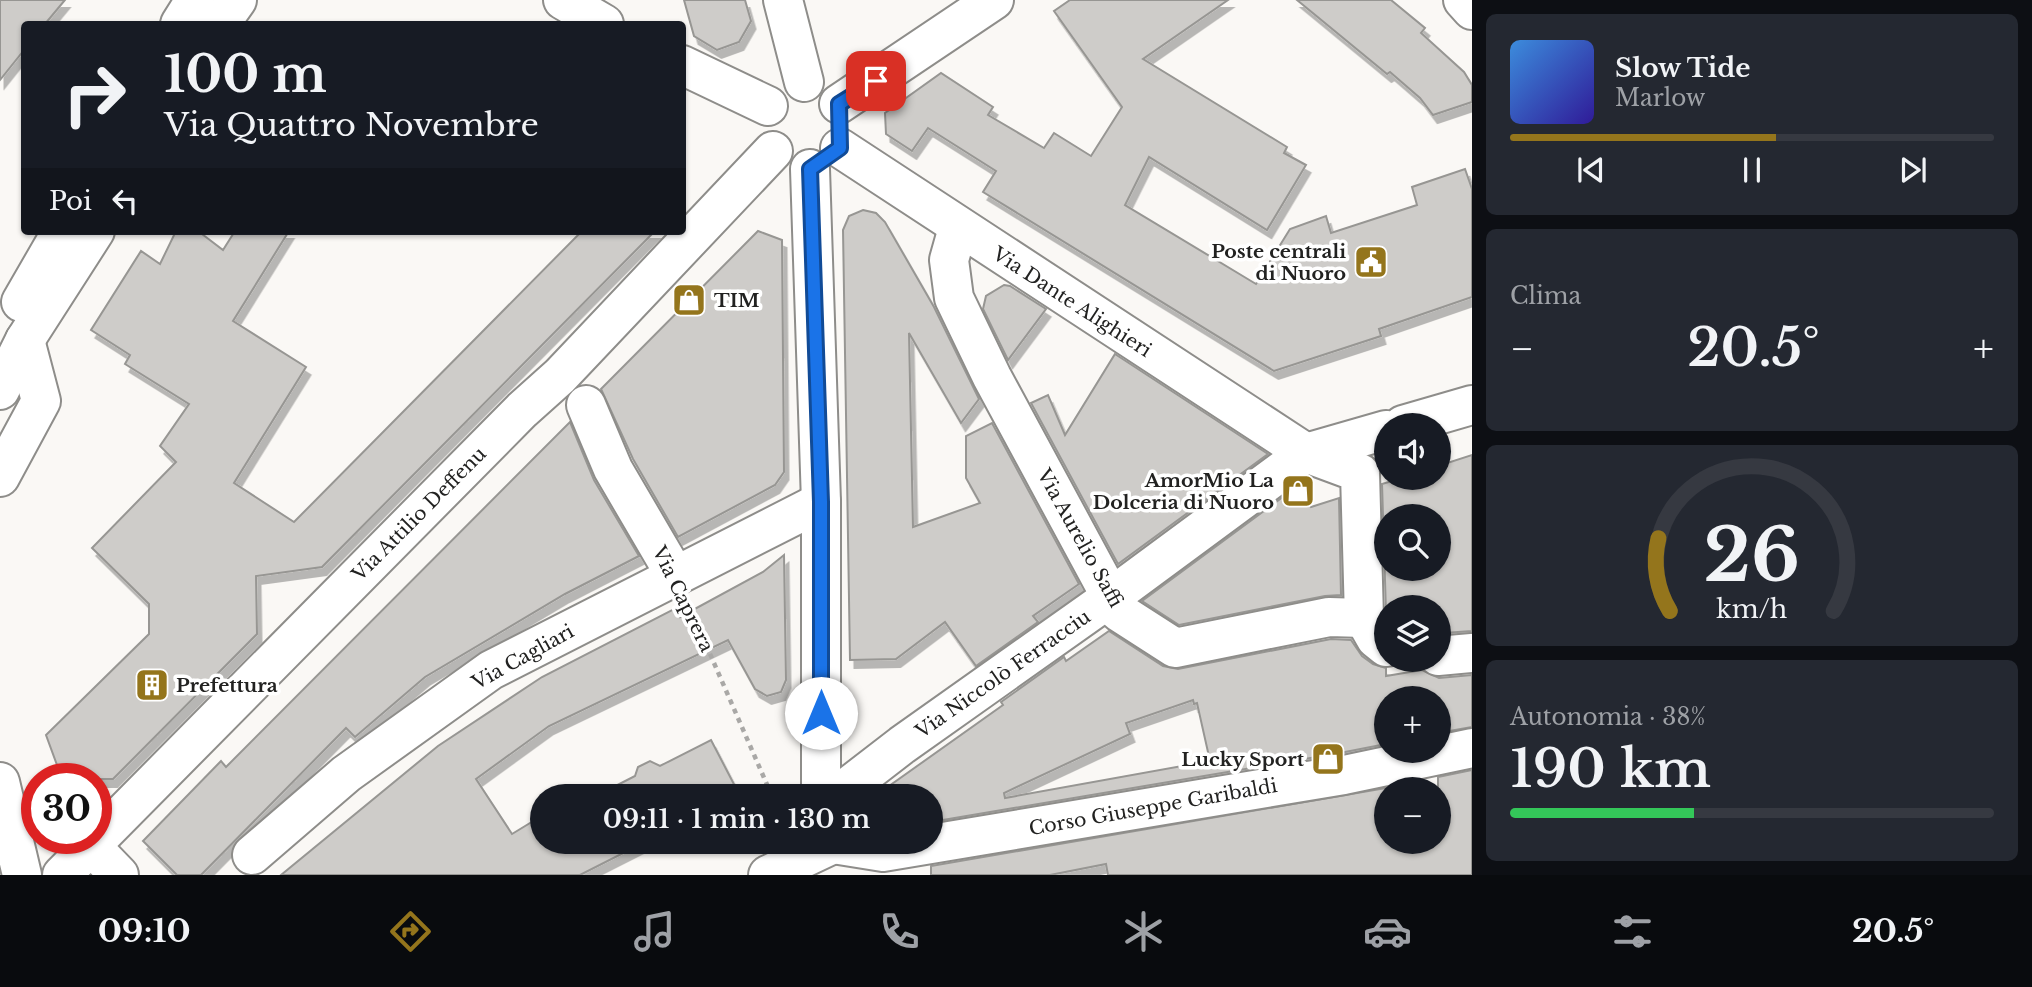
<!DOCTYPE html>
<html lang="it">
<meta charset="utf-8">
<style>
:root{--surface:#171b24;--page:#242831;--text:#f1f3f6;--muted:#9ea1a6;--line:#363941;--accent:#94751c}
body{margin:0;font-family:"Libre Baskerville",serif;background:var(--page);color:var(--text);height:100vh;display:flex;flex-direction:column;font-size:26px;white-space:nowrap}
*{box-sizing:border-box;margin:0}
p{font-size:23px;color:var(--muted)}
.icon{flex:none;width:38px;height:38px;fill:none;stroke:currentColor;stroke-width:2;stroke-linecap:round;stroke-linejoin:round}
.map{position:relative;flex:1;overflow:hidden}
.details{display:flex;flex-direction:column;gap:14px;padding:14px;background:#0d0f14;width:560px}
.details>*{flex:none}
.guide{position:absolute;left:21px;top:21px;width:665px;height:214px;border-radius:7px;box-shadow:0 2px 5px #0004;background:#171b24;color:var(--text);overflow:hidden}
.tools{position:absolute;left:1374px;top:413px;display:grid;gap:14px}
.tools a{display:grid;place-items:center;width:77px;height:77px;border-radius:50%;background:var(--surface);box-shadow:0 2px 5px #0004;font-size:35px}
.speed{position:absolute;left:21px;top:763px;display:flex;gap:14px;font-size:35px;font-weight:700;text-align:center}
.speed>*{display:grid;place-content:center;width:91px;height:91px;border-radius:50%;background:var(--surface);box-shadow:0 2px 5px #0004;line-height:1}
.speed .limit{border:10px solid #d22;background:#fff;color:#111}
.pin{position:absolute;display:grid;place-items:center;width:60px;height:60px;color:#fff;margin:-30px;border-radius:14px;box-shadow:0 4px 10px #0006}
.me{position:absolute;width:77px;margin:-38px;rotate:0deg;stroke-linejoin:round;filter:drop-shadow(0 0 5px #0008)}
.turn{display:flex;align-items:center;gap:24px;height:147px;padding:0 28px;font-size:32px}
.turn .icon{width:91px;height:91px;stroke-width:2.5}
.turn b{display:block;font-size:49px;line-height:60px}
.then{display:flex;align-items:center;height:66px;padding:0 28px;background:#0003;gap:14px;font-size:26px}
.big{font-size:52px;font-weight:600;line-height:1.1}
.details .tile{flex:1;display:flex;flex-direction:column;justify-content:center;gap:10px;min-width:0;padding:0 24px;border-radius:10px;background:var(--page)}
.details .dial{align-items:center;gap:0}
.dial svg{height:182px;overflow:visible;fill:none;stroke:var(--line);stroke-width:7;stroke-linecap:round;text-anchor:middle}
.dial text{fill:var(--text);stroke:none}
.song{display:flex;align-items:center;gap:21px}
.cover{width:84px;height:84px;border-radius:10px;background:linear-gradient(135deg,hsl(210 70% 55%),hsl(250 70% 35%))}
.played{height:7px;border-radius:4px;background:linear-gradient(90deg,var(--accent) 55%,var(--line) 55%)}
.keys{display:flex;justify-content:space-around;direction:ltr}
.heat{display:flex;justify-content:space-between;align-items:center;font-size:38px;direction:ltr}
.charge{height:10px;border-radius:5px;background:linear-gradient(90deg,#34c759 38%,var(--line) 0)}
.trip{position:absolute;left:530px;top:784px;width:413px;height:70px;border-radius:35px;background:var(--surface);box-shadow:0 2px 5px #0004;font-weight:600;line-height:70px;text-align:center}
.menu{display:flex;height:112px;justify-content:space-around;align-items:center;background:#090b0e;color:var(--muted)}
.menu .icon{width:49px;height:49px}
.menu .selected{color:var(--accent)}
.menu b{font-size:32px;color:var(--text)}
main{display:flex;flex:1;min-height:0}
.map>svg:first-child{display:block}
.building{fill:#ceccc9;stroke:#979693;stroke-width:2;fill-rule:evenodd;filter:url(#shadow)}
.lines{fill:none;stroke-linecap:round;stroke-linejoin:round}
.minor-casing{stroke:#8e8d8a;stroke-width:42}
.path{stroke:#a9a8a6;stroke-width:4.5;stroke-dasharray:5 5;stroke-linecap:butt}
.minor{stroke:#fff;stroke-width:38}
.route-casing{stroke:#114b97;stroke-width:18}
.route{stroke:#1a73e8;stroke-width:12}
.labels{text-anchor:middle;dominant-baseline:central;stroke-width:7;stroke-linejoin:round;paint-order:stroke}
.poi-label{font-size:19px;font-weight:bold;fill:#222221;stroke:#fff;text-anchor:end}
.street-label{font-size:19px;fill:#222221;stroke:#fff}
</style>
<main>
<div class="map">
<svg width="1472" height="875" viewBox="0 0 1472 875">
<defs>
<filter id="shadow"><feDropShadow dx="4.5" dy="8" stdDeviation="0" flood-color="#0004"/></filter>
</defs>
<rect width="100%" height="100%" fill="#faf8f5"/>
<!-- building -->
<g class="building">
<path d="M0,0H65L45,24H24V50L0,80Z"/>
<path d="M684,0H745L751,21L739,42L717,50L694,36Z"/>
<path d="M1070,0H1228L1143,59L1287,147L1284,153L1306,165L1267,230L1149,157L1125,205L1256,284L1290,229L1326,216L1331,233L1417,205L1412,187L1465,169L1472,189V297L1379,329L1381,336L1274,371L983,192L996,171L928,128L912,151L886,134L885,113L941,73L993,107L988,115L1044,148L1054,133L1091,156L1122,107L1054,11Z"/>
<path d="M1297,0H1391L1425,28L1421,33L1464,72L1472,85V102L1433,115L1420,98L1390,72L1387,74Z"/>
<path d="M863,210L876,213L885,222L934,307L979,399L961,423L909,333L913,527L980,503L966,478V436L992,423L1079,584L1033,616L1038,622L976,666L945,622L896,659L850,660L843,230L849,216Z"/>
<path d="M176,231H198L223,250L235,231H289L233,321L306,367L234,483L294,522L582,231H655L322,567L256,576L257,634L113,779H71L57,765L46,735L149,634V604L92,548L176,462L160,446L189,404L125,364L130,355L91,330L141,251L160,264Z"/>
<path d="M758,231L782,240L784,472L775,485L678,537L633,459L601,389Z"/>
<path d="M1004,285L1010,286L1046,309L1008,360L983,309L986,296Z"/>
<path d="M1115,354L1268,454L1118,564L1031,403L1048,395L1065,435Z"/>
<path d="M570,422L594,480L639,556L565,594L425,677L355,737L346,728L201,875H177L143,841L221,761L226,767Z"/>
<path d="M1472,455V631L1444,633L1439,607H1386V612L1382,484L1402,478H1438V466ZM1386,516H1438V569H1386Z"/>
<path d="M1295,488L1311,507L1339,498L1341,595L1325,596L1179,625L1142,601Z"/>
<path d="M784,555L786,680L781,692L767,696L755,689L728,640L549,726L476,779L512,834L540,817L542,842H645L580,875H281L438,746L542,677L676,608L680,617L763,572Z"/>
<path d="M1109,631L1163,666L1178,669L1331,639L1351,640L1362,656L1373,664L1386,668V676L1422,670L1439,678L1472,675V727L1438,733V698H1386V744L1340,753L931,822V796H875L1003,705L1001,702L1064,657L1066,661ZM1193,700L1194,704L1197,703L1210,761L1005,798L1004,793L1130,734L1126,723Z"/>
<path d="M711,740L739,794L734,796H596L635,776L638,767L650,761L660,766Z"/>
<path d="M1472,770V875H1108L1106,864L1050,875H931V866L1386,788V842H1438V777Z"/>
</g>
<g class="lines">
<defs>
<g id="minor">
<path d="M563,0L604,24"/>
<path d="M783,0L804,82"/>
<path d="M1463,0L1472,10"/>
<path d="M180,24L195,0"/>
<path d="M220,24L237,0"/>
<path d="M682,65L768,106"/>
<path d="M839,104L994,0"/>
<path d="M840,148L1306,453L1360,473L1364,618L1376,639L1386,647"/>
<path d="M810,169L821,502V796"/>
<path d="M958,228L949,260L954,298L992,377L1119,612L1175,648L1329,617L1364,618"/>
<path d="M21,302L62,231"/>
<path d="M0,390L25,340L95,231"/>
<path d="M586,405L613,469L675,575"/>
<path d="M1403,425L1472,405"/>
<path d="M0,477L41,401L25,340"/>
<path d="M1438,656L1472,653"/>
<path d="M0,782L22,875"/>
<path d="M836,796L902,745L1111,597L1306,453L1386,430"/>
<path d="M833,844L883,852L1344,775L1472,748"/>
<path d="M91,846L119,875"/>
<path d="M252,855L346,774L491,670L821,502"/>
<path d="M62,875L522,410L560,376L773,151"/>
<path d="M768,875L833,844"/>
</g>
</defs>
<!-- minor casing -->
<use href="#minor" class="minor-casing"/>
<!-- path -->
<path class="path" d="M690,608L772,796"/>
<!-- minor -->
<use href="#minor" class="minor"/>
</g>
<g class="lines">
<defs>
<path id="route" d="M821,713V502L810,169L840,148L839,104L876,81"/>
</defs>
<!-- route casing -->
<use href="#route" class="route-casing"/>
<!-- route -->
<use href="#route" class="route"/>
</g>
<!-- icons -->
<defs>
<symbol id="civic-square" viewBox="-11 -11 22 22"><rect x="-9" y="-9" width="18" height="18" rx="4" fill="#94751c" stroke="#fff"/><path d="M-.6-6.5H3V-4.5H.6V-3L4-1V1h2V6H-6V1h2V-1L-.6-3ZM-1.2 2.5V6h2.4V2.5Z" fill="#fff"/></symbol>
<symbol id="shop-square" viewBox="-11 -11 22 22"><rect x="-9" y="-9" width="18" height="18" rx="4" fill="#94751c" stroke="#fff"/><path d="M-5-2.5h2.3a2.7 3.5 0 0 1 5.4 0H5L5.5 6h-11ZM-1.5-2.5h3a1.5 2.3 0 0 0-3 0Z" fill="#fff"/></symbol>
<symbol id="building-square" viewBox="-11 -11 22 22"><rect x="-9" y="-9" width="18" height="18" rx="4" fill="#94751c" stroke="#fff"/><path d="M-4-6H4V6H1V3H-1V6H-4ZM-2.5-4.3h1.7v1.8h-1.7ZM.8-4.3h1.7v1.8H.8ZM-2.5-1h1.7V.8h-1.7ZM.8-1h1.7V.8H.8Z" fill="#fff"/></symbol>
</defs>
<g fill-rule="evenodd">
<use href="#civic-square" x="1352" y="243" width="38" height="38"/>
<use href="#shop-square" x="670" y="281" width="38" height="38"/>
<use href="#shop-square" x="1279" y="472" width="38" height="38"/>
<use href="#building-square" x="133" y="666" width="38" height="38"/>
<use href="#shop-square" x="1309" y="740" width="38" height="38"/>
</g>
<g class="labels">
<!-- poi labels -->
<g class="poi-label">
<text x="1346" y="251">Poste centrali<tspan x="1346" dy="22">di Nuoro</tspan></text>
<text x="714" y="300" text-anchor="start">TIM</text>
<text x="1274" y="480">AmorMio La<tspan x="1274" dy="22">Dolceria di Nuoro</tspan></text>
<text x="176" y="685" text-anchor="start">Prefettura</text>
<text x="1304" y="759">Lucky Sport</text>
</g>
<!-- street labels -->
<g class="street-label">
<text transform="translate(1072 302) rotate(33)">Via Dante Alighieri</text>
<text transform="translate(419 514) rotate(-45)">Via Attilio Deffenu</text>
<text transform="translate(1080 538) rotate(61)">Via Aurelio Saffi</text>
<text transform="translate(683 599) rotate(64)">Via Caprera</text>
<text transform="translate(523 657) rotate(-29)">Via Cagliari</text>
<text transform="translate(1003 674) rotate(-35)">Via Niccolò Ferracciu</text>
<text transform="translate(1153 807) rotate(-10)">Corso Giuseppe Garibaldi</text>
</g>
</g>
</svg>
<div class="tools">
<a><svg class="icon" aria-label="sound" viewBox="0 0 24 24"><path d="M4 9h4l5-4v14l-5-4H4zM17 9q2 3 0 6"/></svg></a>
<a><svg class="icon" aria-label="search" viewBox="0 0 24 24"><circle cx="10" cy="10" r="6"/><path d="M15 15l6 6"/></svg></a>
<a><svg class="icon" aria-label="layers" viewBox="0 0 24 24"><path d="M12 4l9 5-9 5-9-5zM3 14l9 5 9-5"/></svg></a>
<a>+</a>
<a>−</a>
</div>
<div class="speed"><div class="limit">30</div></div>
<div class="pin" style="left:876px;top:81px;background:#d93025"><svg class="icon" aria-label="arrive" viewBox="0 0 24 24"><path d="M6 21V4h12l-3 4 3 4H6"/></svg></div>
<svg class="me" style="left:821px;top:713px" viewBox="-20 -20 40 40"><circle r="19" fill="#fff"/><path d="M0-13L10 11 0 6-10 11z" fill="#1a73e8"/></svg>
<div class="trip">09:11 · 1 min · 130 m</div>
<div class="guide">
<div class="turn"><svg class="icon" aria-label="right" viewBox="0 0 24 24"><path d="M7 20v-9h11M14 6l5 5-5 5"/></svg><div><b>100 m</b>Via Quattro Novembre</div></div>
<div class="then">Poi<svg class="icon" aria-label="left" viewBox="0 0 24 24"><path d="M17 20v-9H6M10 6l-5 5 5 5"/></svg></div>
</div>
</div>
<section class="details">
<div class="tile">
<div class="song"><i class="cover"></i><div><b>Slow Tide</b><p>Marlow</p></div></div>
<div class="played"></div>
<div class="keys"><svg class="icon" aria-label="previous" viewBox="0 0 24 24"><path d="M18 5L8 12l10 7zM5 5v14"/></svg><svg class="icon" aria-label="pause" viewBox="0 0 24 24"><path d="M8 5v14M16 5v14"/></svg><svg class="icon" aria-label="next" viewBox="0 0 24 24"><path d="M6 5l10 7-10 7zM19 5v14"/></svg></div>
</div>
<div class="tile"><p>Clima</p>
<div class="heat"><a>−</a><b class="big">20.5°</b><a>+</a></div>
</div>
<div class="tile dial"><svg viewBox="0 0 100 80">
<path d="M14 69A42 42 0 1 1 86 69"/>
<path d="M14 69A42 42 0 0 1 9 37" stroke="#94751c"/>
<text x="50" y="56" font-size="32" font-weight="700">26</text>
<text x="50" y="72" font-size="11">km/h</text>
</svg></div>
<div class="tile"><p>Autonomia · 38%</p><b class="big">190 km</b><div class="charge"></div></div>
</section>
</main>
<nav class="menu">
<b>09:10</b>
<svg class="icon selected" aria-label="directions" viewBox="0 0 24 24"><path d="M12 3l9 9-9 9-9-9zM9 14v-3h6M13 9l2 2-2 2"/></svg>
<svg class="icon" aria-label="music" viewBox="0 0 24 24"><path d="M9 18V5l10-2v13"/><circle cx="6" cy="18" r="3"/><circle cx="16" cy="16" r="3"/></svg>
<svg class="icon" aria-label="phone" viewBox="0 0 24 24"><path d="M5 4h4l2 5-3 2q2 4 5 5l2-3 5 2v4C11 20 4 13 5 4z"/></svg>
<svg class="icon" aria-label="climate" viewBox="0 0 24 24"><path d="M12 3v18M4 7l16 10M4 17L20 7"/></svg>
<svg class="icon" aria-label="car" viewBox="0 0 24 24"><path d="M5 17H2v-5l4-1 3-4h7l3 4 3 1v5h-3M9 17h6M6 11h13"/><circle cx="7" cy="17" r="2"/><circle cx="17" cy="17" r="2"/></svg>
<svg class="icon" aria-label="filters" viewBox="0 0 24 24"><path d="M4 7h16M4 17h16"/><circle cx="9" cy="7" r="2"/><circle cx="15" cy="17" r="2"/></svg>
<b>20.5°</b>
</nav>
